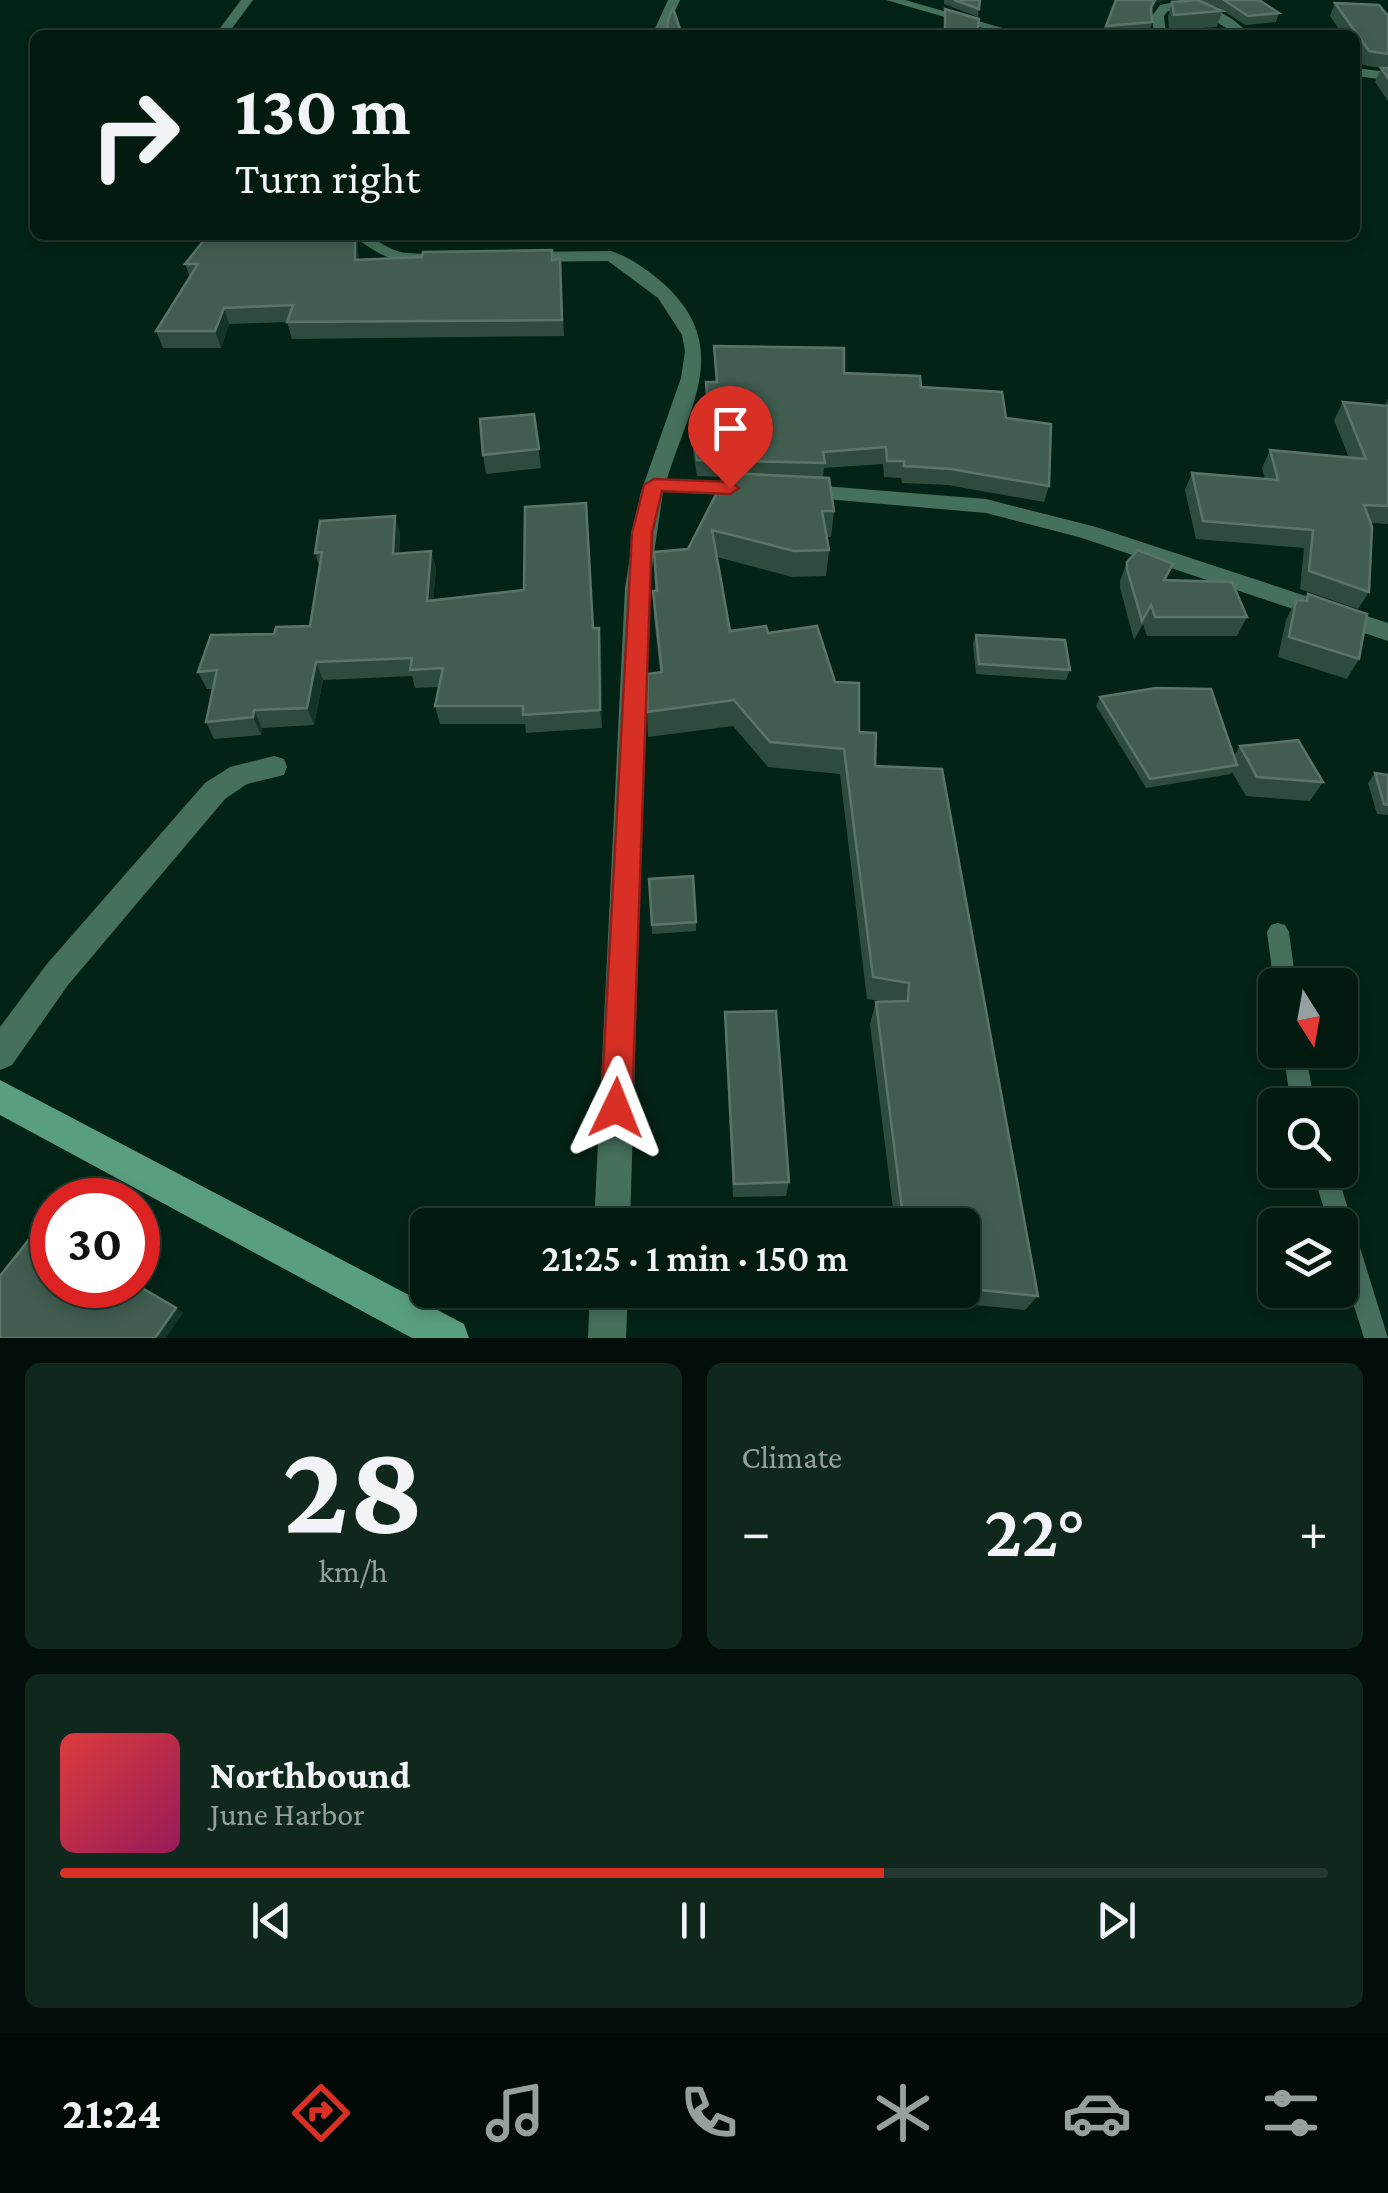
<!DOCTYPE html>
<meta charset="utf-8">
<style>
:root{--surface:#021a10;--page:#10271e;--text:#f1f3f6;--muted:#96a19f;--line:#233830;--accent:#d93025}
body{margin:0;font-family:"Crimson Pro",serif;background:var(--page);color:var(--text);height:100vh;display:flex;flex-direction:column;font-size:38px;white-space:nowrap}
*{box-sizing:border-box;margin:0}
p{font-size:32px;color:var(--muted)}
.icon{flex:none;width:55px;height:55px;fill:none;stroke:currentColor;stroke-width:2;stroke-linecap:round;stroke-linejoin:round}
.map{position:relative;height:1338px;overflow:hidden}
.side{display:flex;flex-direction:column;gap:25px;padding:25px;background:#010e09;flex:1}
.side>*{flex:none}
.banner{position:absolute;left:30px;top:30px;width:1330px;height:210px;border-radius:15px;box-shadow:0 5px 15px #0003,0 0 0 2px var(--line);background:#021a10;color:var(--text);overflow:hidden}
.needle{width:65px;rotate:169deg}
.buttons{position:absolute;left:1258px;top:968px;display:grid;gap:20px}
.buttons a{display:grid;place-items:center;width:100px;height:100px;border-radius:15px;background:var(--surface);box-shadow:0 5px 15px #0003,0 0 0 2px var(--line);font-size:50px}
.speed{position:absolute;left:30px;top:1178px;display:flex;gap:20px;font-size:50px;font-weight:700;text-align:center}
.speed>*{display:grid;place-content:center;width:130px;height:130px;border-radius:50%;background:var(--surface);box-shadow:0 5px 15px #0003,0 0 0 2px var(--line);line-height:1}
.speed .limit{border:15px solid #d22;background:#fff;color:#111}
.pin{position:absolute;display:grid;place-items:center;width:85px;height:85px;color:#fff;margin:-102px -42px;border-radius:50% 50% 50% 0;rotate:-45deg;box-shadow:0 0 10px #0007}
.pin .icon{rotate:45deg}
.me{position:absolute;width:110px;margin:-55px;rotate:2deg;stroke-linejoin:round;filter:drop-shadow(0 0 8px #0008)}
.turn{display:flex;align-items:center;gap:35px;height:210px;padding:0 40px;font-size:45px}
.turn .icon{width:130px;height:130px;stroke-width:2.5}
.turn b{display:block;font-size:70px;line-height:85px}
.big{font-size:75px;font-weight:600;line-height:1.1}
.side .card{flex:1;display:flex;flex-direction:column;justify-content:center;gap:15px;min-width:0;padding:0 35px;border-radius:15px;background:var(--page)}
.side .dial{align-items:center;gap:0}
.dial b{font-size:130px;line-height:1}
.song{display:flex;align-items:center;gap:30px}
.cover{width:120px;height:120px;border-radius:15px;background:linear-gradient(135deg,hsl(0 70% 55%),hsl(330 70% 35%))}
.played{height:10px;border-radius:5px;background:linear-gradient(90deg,var(--accent) 65%,var(--line) 65%)}
.keys{display:flex;justify-content:space-around;direction:ltr}
.heat{display:flex;justify-content:space-between;align-items:center;font-size:55px;direction:ltr}
.side .tiles{flex:1;display:grid;gap:25px;grid-template-columns:1fr 1fr}
.card:last-child{grid-column:span 2}
.trip{position:absolute;left:410px;top:1208px;width:570px;height:100px;border-radius:15px;background:var(--surface);box-shadow:0 5px 15px #0003,0 0 0 2px var(--line);font-weight:600;line-height:100px;text-align:center}
.tabs{display:flex;height:160px;justify-content:space-around;align-items:center;background:#010a06;color:var(--muted)}
.tabs .icon{width:70px;height:70px}
.tabs .current{color:var(--accent)}
.tabs b{font-size:45px;color:var(--text)}
.map>svg:first-child{display:block}
.lines{fill:none;stroke-linecap:round;stroke-linejoin:round}
.lane{fill:#45705b;fill-rule:evenodd}
.street{fill:#45705b;fill-rule:evenodd}
.secondary{fill:#599f7f;fill-rule:evenodd}
.wall{fill:#2d4c3e}
.shaded-wall{fill:#143426}
.building{fill:#415d50;stroke:#5a7568;stroke-width:2.5}
.route{fill:#d93025;stroke:#8d1f18;stroke-width:2.5}
</style>
<div class="map">
<svg width="1388" height="1338" viewBox="0 0 1388 1338">
<rect width="100%" height="100%" fill="#032316"/>
<g class="lines">
<!-- lane -->
<g class="lane">
<path d="M1278,923L1285,925L1289,932L1296,985H1274L1267,932L1271,925Z"/>
<path d="M1283,1050H1305L1315,1105H1291Z"/>
<path d="M1312,1170H1336L1388,1338H1364L1340,1261V1225H1329Z"/>
</g>
<!-- street -->
<g class="street">
<path d="M241,0H253L227,35H215Z"/>
<path d="M668,0H680L664,35H652Z"/>
<path d="M886,0H905L1027,35H1007Z"/>
<path d="M1175,2C1205,2 1230,13 1250,35C1220,35 1211,4 1168,11L1164,16L1166,35H1154L1152,16L1160,5Z"/>
<path d="M1355,68L1388,72V80L1355,76Z"/>
<path d="M353,235C373,235 379,244 397,251C412,256 430,250 443,260C420,277 372,253 353,235Z"/>
<path d="M611,251C630,257 649,271 664,284C733,347 689,406 667,479L754,482L765,489L754,496L663,492L649,588L630,1225H594L625,588L640,495L681,378L685,351L682,335L658,298L608,261L520,262L512,257L520,252Z"/>
<path d="M799,484L986,499L1096,527L1388,623V641L1082,538L986,513L791,496L788,491L791,486Z"/>
<path d="M274,756L284,759L287,767L284,775L247,784L225,799L68,985L12,1065L0,1070V1027L46,965L205,783L230,767Z"/>
<path d="M590,1290H628L626,1338H588Z"/>
</g>
<!-- secondary -->
<path class="secondary" d="M0,1080L464,1324L469,1338H412L0,1115Z"/>
</g>
<!-- wall -->
<g class="wall">
<path d="M944,0H980L978,17L944,4Z"/>
<path d="M1184,0H1259L1279,13L1276,22L1245,25L1218,7L1209,5L1222,11L1217,27L1169,30L1168,17L1172,2L1188,1Z"/>
<path d="M1157,3L1151,12L1152,22L1150,32L1132,33L1145,35H1104L1106,26Z"/>
<path d="M1335,3L1388,16V101L1375,82L1381,68L1363,65L1355,53V35H1343L1330,16Z"/>
<path d="M208,235H356L359,260L552,250L553,260L561,276L564,336L292,339L287,322L229,324L221,348H163L156,331L190,277L185,264Z"/>
<path d="M714,346L921,387L1006,418L1049,486L1044,502L948,485L902,483L901,478L884,477L883,464L824,468L823,477L834,511L831,537H826L829,550L826,576L792,577L717,557L730,631L768,633L835,682L875,766L1038,1296L1025,1310L904,1298L903,1290H962V1225H895L870,1024L876,1002H887L867,999L840,774L768,767L733,726L648,737L647,712L660,673L654,617L653,591H655L654,552L688,549L725,477L697,476L693,451V435L709,434L706,382H716Z"/>
<path d="M1388,398V524L1371,523L1369,592L1358,609L1300,589L1304,548L1196,539L1185,490L1192,473L1265,479L1262,468L1270,450L1349,458L1334,420L1343,402L1385,406Z"/>
<path d="M534,414L541,468L486,474L483,455Z"/>
<path d="M395,516L400,534L399,553L431,551L436,569L433,600L524,590L588,521L593,628L601,646L602,728L526,733L525,724H440L435,706L439,687L415,688L412,676L323,680L314,725L262,728L261,735L214,739L206,722L213,689H207L198,672L274,634L310,626L320,568L315,553Z"/>
<path d="M1127,562L1173,564L1166,580L1247,617L1237,636H1147L1143,624L1134,640L1120,588V581Z"/>
<path d="M1308,594L1359,659L1347,679L1278,657L1286,620L1296,600H1304Z"/>
<path d="M976,635L1070,670L1066,680L976,674L973,644Z"/>
<path d="M1100,697L1234,756L1240,746L1323,782L1310,801L1246,796L1232,772L1231,774L1146,788L1096,706Z"/>
<path d="M1375,773L1388,775V815L1377,814L1368,783Z"/>
<path d="M649,879L696,922V931L652,934Z"/>
<path d="M725,1012L789,1182L786,1196L733,1197L725,1029Z"/>
<path d="M723,1290H752L748,1302Z"/>
</g>
<!-- shaded-wall -->
<g class="shaded-wall">
<path d="M1155,0H1168L1157,3L1148,16L1151,7Z"/>
<path d="M355,235H356L358,243L359,277L355,260Z"/>
<path d="M224,308L229,324L221,348L215,331Z"/>
<path d="M395,516L400,534L397,572L393,554Z"/>
<path d="M431,551L436,569L431,619L427,601Z"/>
<path d="M599,628L601,646L602,728L600,710Z"/>
<path d="M316,662L323,680L314,725L307,708Z"/>
<path d="M254,710L262,728L261,735L253,717Z"/>
<path d="M176,1308L183,1313L166,1338H155Z"/>
</g>
<!-- building -->
<g class="building">
<path d="M954,0H980L979,9Z"/>
<path d="M1116,0H1155L1151,7L1152,22L1106,26Z"/>
<path d="M1198,0L1222,11L1174,15L1172,2Z"/>
<path d="M1224,0H1259L1279,13L1248,16Z"/>
<path d="M1335,3L1379,5L1388,16V54L1369,51Z"/>
<path d="M673,8L682,35H667L668,20Z"/>
<path d="M945,9L979,19L977,35H945Z"/>
<path d="M1121,31L1145,35H1122Z"/>
<path d="M1381,68H1388V78Z"/>
<path d="M208,235H355V260L422,257L423,252L552,250V260L560,259L562,320L287,322L293,305L224,308L215,331H156L198,264H185Z"/>
<path d="M714,346L844,348V373L920,376L921,387L1002,392L1006,418L1051,424L1049,486L951,469L904,466V461H887L886,447L823,452L825,463L697,460L693,435L710,434L706,382H717Z"/>
<path d="M1343,402L1388,406V506L1364,505L1372,527L1369,592L1309,571L1313,530L1203,521L1192,473L1278,480L1270,450L1366,459Z"/>
<path d="M534,414L539,449L483,455L480,419Z"/>
<path d="M727,473L829,478L834,511H822L829,550L794,551L712,530L730,631L766,626L768,633L817,626L835,682L859,683V732L876,733L875,766L942,769L1038,1296L962,1288V1225H904L876,1002L908,1001L909,983L873,977L844,749L770,742L734,700L647,712L648,674L662,672L653,591H657L654,552L688,549Z"/>
<path d="M586,503L593,628H599L600,710L523,715V706H435L443,668L410,670L412,658L316,662L307,708L254,710L253,717L206,722L217,670L198,672L211,635L274,634L276,627L310,626L322,552L315,553L320,521L395,516L393,554L431,551L427,601L524,590L525,507Z"/>
<path d="M1138,550L1173,564L1164,580L1232,582L1247,617H1155L1151,605L1142,621L1127,569V562Z"/>
<path d="M1308,594L1367,614L1359,659L1289,637L1296,600L1307,601Z"/>
<path d="M976,635L1065,640L1070,670L979,664Z"/>
<path d="M1156,688L1211,689L1237,765L1150,779L1100,697Z"/>
<path d="M1298,740L1323,782L1257,777L1240,746Z"/>
<path d="M1375,773L1388,775V805L1384,804Z"/>
<path d="M693,876L696,922L652,925L649,879Z"/>
<path d="M776,1011L789,1182L734,1184L725,1012Z"/>
<path d="M725,1211L755,1225H719Z"/>
<path d="M39,1227L52,1235V1285H137L176,1308L155,1338H0V1276Z"/>
<path d="M736,1290H751L748,1296Z"/>
</g>
<!-- route -->
<path class="route" d="M654,479L730,482L739,488L730,494L662,491L652,533L632,1108L627,1119L616,1124L605,1119L601,1108L632,533L644,485Z"/>
</svg>
<div class="buttons">
<a><svg class="needle" viewBox="-14 -14 28 28"><path d="M0-13l5 13h-10z" fill="#e53935"/><path d="M0 13l5-13h-10z" fill="#96a19f"/></svg></a>
<a><svg class="icon" aria-label="search" viewBox="0 0 24 24"><circle cx="10" cy="10" r="6"/><path d="M15 15l6 6"/></svg></a>
<a><svg class="icon" aria-label="layers" viewBox="0 0 24 24"><path d="M12 4l9 5-9 5-9-5zM3 14l9 5 9-5"/></svg></a>
</div>
<div class="speed"><div class="limit">30</div></div>
<div class="pin" style="left:730px;top:488px;background:#d93025"><svg class="icon" aria-label="arrive" viewBox="0 0 24 24"><path d="M6 21V4h12l-3 4 3 4H6"/></svg></div>
<svg class="me" style="left:616px;top:1108px" viewBox="-20 -20 40 40"><path d="M0-17L14 15 0 8-14 15z" fill="#d93025" stroke="#fff" stroke-width="4"/></svg>
<div class="trip">21:25 · 1 min · 150 m</div>
<div class="banner">
<div class="turn"><svg class="icon" aria-label="right" viewBox="0 0 24 24"><path d="M7 20v-9h11M14 6l5 5-5 5"/></svg><div><b>130 m</b>Turn right</div></div>
</div>
</div>
<section class="side">
<div class="tiles">
<div class="card dial"><b>28</b><p>km/h</p></div>
<div class="card"><p>Climate</p>
<div class="heat"><a>−</a><b class="big">22°</b><a>+</a></div>
</div>
<div class="card">
<div class="song"><i class="cover"></i><div><b>Northbound</b><p>June Harbor</p></div></div>
<div class="played"></div>
<div class="keys"><svg class="icon" aria-label="previous" viewBox="0 0 24 24"><path d="M18 5L8 12l10 7zM5 5v14"/></svg><svg class="icon" aria-label="pause" viewBox="0 0 24 24"><path d="M8 5v14M16 5v14"/></svg><svg class="icon" aria-label="next" viewBox="0 0 24 24"><path d="M6 5l10 7-10 7zM19 5v14"/></svg></div>
</div>
</div>
</section>
<nav class="tabs">
<b>21:24</b>
<svg class="icon current" aria-label="directions" viewBox="0 0 24 24"><path d="M12 3l9 9-9 9-9-9zM9 14v-3h6M13 9l2 2-2 2"/></svg>
<svg class="icon" aria-label="music" viewBox="0 0 24 24"><path d="M9 18V5l10-2v13"/><circle cx="6" cy="18" r="3"/><circle cx="16" cy="16" r="3"/></svg>
<svg class="icon" aria-label="phone" viewBox="0 0 24 24"><path d="M5 4h4l2 5-3 2q2 4 5 5l2-3 5 2v4C11 20 4 13 5 4z"/></svg>
<svg class="icon" aria-label="climate" viewBox="0 0 24 24"><path d="M12 3v18M4 7l16 10M4 17L20 7"/></svg>
<svg class="icon" aria-label="car" viewBox="0 0 24 24"><path d="M5 17H2v-5l4-1 3-4h7l3 4 3 1v5h-3M9 17h6M6 11h13"/><circle cx="7" cy="17" r="2"/><circle cx="17" cy="17" r="2"/></svg>
<svg class="icon" aria-label="filters" viewBox="0 0 24 24"><path d="M4 7h16M4 17h16"/><circle cx="9" cy="7" r="2"/><circle cx="15" cy="17" r="2"/></svg>
</nav>
